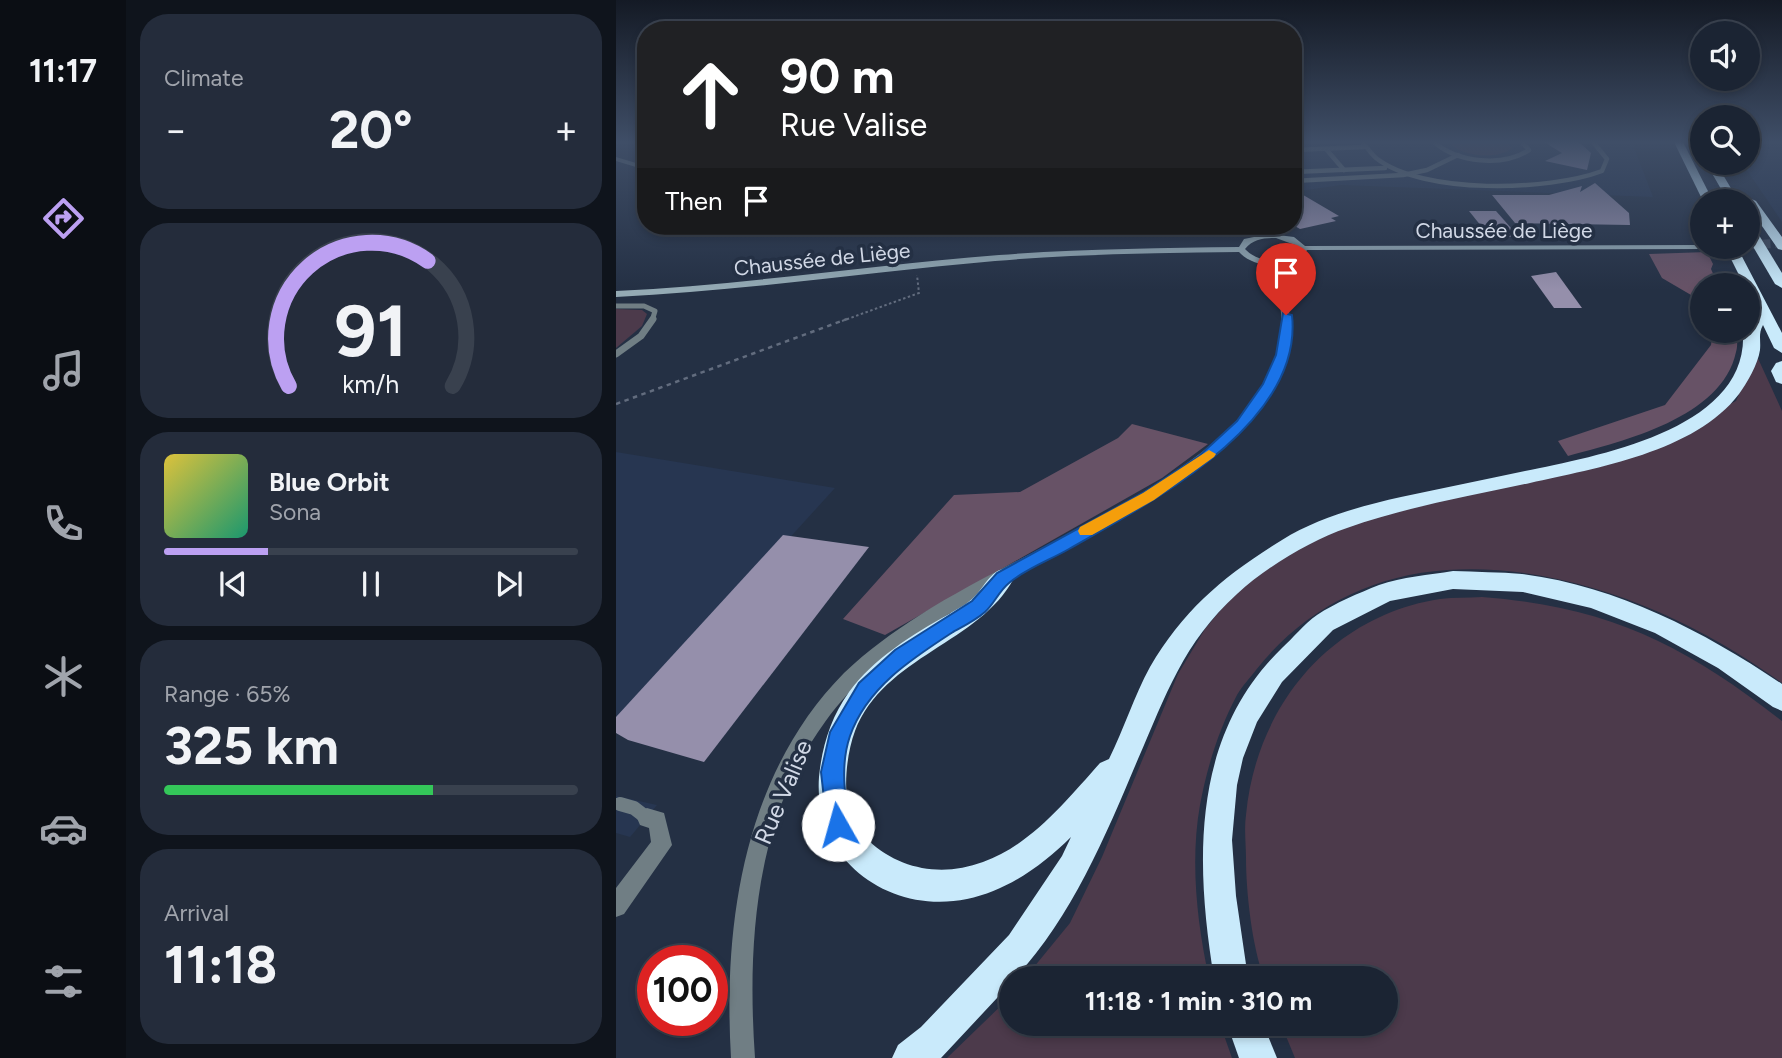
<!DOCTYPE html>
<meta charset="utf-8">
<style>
:root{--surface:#1b2433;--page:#242c3b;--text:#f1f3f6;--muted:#a0a4ac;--line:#39414e;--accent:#bca0f2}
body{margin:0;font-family:Figtree,sans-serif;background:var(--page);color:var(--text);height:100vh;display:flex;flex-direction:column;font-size:26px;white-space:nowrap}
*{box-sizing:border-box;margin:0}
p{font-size:23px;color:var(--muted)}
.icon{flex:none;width:38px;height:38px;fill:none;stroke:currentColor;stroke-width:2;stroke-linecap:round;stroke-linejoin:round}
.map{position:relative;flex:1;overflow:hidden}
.sheet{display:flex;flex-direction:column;gap:14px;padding:14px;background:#0f141c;width:490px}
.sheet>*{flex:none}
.hud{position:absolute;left:21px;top:21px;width:665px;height:214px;border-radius:28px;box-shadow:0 4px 10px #0003,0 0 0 2px var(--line);background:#202124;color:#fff;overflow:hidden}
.tools{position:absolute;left:1074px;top:21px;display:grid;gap:14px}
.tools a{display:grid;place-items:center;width:70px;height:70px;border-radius:50%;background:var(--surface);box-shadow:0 4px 10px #0003,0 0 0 2px var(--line);font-size:35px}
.speed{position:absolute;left:21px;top:945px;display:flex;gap:14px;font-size:35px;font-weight:700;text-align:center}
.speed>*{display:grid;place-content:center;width:91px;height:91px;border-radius:50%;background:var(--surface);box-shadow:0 4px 10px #0003,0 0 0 2px var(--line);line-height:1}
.speed .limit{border:10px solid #d22;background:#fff;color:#111}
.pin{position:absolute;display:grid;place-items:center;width:60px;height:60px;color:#fff;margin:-72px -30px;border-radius:50% 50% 50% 0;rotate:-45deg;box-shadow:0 0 7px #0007}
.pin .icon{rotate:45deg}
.me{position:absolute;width:77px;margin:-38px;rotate:353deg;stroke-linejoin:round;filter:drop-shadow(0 0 5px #0008)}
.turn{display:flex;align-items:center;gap:24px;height:147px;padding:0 28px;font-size:32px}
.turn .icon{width:91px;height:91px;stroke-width:2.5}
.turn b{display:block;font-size:49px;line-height:60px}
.then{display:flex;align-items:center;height:66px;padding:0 28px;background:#0003;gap:14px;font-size:26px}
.big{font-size:52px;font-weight:700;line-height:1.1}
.sheet .tile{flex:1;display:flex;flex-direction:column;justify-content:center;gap:10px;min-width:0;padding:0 24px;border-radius:28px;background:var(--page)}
.sheet .dial{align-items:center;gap:0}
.dial svg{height:182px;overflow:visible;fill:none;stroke:var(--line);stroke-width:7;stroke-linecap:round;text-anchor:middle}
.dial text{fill:var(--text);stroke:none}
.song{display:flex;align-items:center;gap:21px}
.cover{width:84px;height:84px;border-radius:10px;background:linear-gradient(135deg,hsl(50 70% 55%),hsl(160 70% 35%))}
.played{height:7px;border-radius:4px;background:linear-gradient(90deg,var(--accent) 25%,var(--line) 25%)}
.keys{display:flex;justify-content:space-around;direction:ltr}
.heat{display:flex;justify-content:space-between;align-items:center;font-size:38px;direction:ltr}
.charge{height:10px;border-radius:5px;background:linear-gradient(90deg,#34c759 65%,var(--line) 0)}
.trip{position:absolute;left:383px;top:966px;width:399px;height:70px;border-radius:35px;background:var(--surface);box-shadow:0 4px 10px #0003,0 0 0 2px var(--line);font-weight:700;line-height:70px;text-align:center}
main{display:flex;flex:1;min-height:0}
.menu{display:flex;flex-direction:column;width:126px;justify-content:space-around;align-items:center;background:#0b0e14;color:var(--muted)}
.menu .icon{width:49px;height:49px}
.menu .current{color:var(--accent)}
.menu b{font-size:32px;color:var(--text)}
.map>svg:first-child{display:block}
.built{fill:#273651}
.green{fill:#4c3a4b}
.forest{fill:#675266}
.building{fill:#958fab}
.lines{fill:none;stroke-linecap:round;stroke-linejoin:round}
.secondary-tunnel{stroke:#3e495c;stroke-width:9;stroke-dasharray:9 4.5;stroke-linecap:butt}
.path-far1{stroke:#626c7e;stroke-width:2;stroke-dasharray:2.5 2.5;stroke-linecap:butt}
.path{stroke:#626c7e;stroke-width:2.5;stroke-dasharray:4.5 4.5;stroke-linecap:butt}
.service-far4{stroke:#707e84;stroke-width:4.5}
.service-far3{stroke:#707e84;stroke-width:5}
.service-far2{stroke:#707e84;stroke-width:7}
.service-far1{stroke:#707e84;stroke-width:10}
.service{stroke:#707e84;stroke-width:14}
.minor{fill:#707e84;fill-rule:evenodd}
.tertiary{fill:#707e84;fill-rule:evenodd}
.secondary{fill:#94aab4;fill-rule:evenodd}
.motorway{fill:#c9eafb;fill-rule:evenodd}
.route{fill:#1a73e8;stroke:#114b97;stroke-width:2}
.slow{fill:#f59e0b}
.labels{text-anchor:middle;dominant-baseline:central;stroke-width:7;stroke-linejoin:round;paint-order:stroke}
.far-street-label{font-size:21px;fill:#d1d8e6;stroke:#243044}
.street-label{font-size:24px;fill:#d1d8e6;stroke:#243044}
</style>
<main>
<nav class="menu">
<b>11:17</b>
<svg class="icon current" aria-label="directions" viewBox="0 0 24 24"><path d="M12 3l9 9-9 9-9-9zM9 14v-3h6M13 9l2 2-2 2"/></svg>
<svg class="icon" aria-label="music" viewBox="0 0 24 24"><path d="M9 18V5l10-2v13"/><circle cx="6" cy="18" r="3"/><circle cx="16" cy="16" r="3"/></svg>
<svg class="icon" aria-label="phone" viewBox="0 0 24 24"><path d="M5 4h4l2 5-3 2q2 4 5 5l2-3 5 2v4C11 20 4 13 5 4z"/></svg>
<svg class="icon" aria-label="climate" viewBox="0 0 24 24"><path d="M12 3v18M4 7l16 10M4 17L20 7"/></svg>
<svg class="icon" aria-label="car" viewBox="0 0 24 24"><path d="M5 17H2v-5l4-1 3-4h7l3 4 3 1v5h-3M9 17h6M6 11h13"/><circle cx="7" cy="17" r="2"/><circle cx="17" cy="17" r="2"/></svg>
<svg class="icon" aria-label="filters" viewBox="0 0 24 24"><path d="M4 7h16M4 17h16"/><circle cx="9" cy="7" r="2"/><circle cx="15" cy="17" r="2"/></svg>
</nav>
<section class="sheet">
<div class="tile"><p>Climate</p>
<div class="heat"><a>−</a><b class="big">20°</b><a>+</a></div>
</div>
<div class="tile dial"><svg viewBox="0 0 100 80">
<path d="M14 69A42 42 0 1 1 86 69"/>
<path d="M14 69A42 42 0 0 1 75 14" stroke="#bca0f2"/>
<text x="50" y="56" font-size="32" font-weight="700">91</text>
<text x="50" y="72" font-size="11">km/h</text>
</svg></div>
<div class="tile">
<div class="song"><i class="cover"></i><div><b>Blue Orbit</b><p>Sona</p></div></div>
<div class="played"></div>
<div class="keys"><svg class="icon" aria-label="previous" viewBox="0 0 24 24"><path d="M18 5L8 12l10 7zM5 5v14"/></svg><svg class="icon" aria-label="pause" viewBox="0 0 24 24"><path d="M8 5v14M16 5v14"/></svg><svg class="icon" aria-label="next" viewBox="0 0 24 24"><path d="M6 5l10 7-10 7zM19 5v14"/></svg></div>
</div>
<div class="tile"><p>Range · 65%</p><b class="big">325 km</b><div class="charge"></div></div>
<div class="tile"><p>Arrival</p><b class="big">11:18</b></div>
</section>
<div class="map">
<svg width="1166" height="1058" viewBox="0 0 1166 1058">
<rect width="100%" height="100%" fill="#243044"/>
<!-- built -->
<g class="built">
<path d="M677,142H1016L1037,197L725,185L677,192Z"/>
<path d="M1132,142H1166V222L1126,163H1132Z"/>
<path d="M0,452L219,488L0,729Z"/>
<path d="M0,796L41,805L14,837L0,833Z"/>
</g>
<!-- green -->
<g class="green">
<path d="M833,142H890L896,148C883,160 844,157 833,142Z"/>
<path d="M0,309L26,310L31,314L26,326L0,348Z"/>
<path d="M1140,354L1166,411V683C1073,615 949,562 831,570C755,575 687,610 640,670C634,678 626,686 621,695C603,729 591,767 584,805C574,861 581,923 593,978H409L454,923L486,857L562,674L589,629L622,589L648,566L728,526L811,504L999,462L1120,401Z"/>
<path d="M866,597C993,607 1067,644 1166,721V1058H679L665,1024H770V978H648C636,946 630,892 630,858C630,844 628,829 630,815C640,707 714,616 824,599C838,597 852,598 866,597Z"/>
<path d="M395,996L396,1024H604L616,1058H331Z"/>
</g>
<!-- forest -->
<g class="forest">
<path d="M1091,252L1097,264L1095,269L1102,285H1087V302L1046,278L1033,254Z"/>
<path d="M1097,331H1121C1121,338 1122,346 1120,352C1106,418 1007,441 952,456L942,441L1049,405L1095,345Z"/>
<path d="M516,424L592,444L546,478L269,635L227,619L338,495L404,492L502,438Z"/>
</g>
<!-- building -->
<g class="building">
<path d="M928,142H963L975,153L971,170L929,161L946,153Z"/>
<path d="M979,183L1013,213L1014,225L899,223L876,195H933L966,186L964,192Z"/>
<path d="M677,189L723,216L715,218L720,221L684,229L677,225Z"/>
<path d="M853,211H880L903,237H874Z"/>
<path d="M940,272L966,308H938L915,276Z"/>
<path d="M167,535L253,547L88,762L12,740L0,733V717Z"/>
</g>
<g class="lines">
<!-- secondary-tunnel -->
<path class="secondary-tunnel" d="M1132,245L1166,243"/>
<!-- path-far1 -->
<path class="path-far1" d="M226,321L303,293L301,275"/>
<!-- path -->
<path class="path" d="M0,404L231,319"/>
<!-- service-far4 -->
<g class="service-far4">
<path d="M746,142C751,147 755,154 760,158C807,195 933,191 986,171L991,159L977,142"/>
<path d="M818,142C842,163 887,167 913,150L906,142"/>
<path d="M710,149L728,170"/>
<path d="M677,150L748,147"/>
<path d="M677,172L769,168"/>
<path d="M677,181L787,175L811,170L842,155"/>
</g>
<!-- service-far3 -->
<path class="service-far3" d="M0,306H28L39,311L36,321"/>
<!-- service-far2 -->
<path class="service-far2" d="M0,354L25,336L37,319"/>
<!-- service-far1 -->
<path class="service-far1" d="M0,803L10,806"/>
<!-- service -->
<path class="service" d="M4,804L18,808L31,818"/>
<!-- minor -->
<g class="minor">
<path d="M0,157L30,166V170L0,161Z"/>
<path d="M635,226H643L652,236L645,238Z"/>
<path d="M31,808L48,813L56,845L8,914L0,917V888L35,842L33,828L24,825L21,818L24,811Z"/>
</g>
<!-- tertiary -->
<path class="tertiary" d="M656,261L663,263C672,298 678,320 670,357C668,365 663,373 659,381C607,489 417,560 318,623C276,649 238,682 209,722C139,818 131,944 139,1058H115C107,923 128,774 228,673C251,651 277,632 304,615C380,567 465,533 540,484C588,453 639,416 659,360C663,348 666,326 665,313C664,296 654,277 656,261Z"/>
<!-- secondary -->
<path class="secondary" d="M653,234L678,237L689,246L1087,245V247H1093L1089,249L691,250C678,272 638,269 623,252C542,253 460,254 379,261C253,272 127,291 0,297V291C128,285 255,265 383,255C462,249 543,248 623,247L628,239ZM660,238L679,245L683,251C667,263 643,264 629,249C637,239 648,238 660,238Z"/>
<!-- motorway -->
<g class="motorway">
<path d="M1058,142H1067L1097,201H1087Z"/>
<path d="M1080,142H1087V150L1084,149Z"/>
<path d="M1090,163H1100L1116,190L1140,201L1166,237V250L1162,249L1132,206V201H1112Z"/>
<path d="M1132,224L1138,227L1166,273V288L1159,284L1132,238Z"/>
<path d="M1109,247H1121L1166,333V353L1158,348L1147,325C1142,334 1145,340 1144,350C1142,364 1131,383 1123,394C1079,452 980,468 914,483C853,496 790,507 731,528C695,540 649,568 621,594C567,643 550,695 522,759C490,835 456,917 399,978H396V982L325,1058H276L282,1045L305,1027L393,935L446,856L455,837C427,865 391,891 351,899C272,915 197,859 203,777C206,746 215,717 233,692C257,659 297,634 333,614C342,608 352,604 359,596C366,589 372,577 380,572C385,568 390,570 395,572L398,578C364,643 268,656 239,731C230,755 227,791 234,815C237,825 246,834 253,841C284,870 327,877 367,862C415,845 451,800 484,763L493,759C508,729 518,696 534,667C568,609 609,575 666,540C701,518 745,506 785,497C826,488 868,480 909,471C980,456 1132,430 1127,333L1132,331V324L1140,310L1132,295V285H1128Z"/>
<path d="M1166,361V384L1160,382L1155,371L1160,363Z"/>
<path d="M837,571C860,572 884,572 906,574C1001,586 1089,632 1166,684V711L1157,707L1102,668L1039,633L975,608L907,592L837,589L774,601L717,630L666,682L641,722L627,758L621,785L616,840L620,896L632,978H598C579,862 575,736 666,648C677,638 688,624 701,615C719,603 743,593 763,585C786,577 813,575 837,571Z"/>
<path d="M611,1024H647L661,1058H623Z"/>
</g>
</g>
<!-- sky -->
<linearGradient id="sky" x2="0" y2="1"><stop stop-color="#141a25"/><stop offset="0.49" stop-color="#3f4e67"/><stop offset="1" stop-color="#3f4e67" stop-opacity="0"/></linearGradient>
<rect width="1166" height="290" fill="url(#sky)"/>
<!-- route -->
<path class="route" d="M667,313L676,315C688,425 531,504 453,549C434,560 409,569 393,583C383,591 378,604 369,612C360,620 348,626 337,632C297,658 251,687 234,736C224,765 229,794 233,825L230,833L222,836L214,833L211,825L205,772L214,732L243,683L279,650L356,601L381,573L527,493L583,456L621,421L647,384L660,355Z"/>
<!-- slow -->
<path class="slow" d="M593,450L600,454L598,457L538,500L476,535H464L462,531L464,527L527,493Z"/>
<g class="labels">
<!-- far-street labels -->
<g class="far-street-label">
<text x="888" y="230">Chaussée de Liège</text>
<text transform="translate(206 259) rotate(-6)">Chaussée de Liège</text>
</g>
<!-- street labels -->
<g class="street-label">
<text transform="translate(167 792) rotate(-67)">Rue Valise</text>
</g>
</g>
</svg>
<div class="tools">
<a><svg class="icon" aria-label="sound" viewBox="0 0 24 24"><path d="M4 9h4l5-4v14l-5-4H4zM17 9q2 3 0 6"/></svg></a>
<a><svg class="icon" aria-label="search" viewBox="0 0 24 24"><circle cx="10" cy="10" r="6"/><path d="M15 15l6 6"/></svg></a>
<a>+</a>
<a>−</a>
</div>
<div class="speed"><div class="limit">100</div></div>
<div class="pin" style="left:670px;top:315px;background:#d93025"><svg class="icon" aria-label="arrive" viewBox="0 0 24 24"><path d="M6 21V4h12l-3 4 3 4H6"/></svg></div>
<svg class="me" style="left:222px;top:825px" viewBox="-20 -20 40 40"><circle r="19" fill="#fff"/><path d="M0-13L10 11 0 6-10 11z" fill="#1a73e8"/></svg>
<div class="trip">11:18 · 1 min · 310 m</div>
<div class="hud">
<div class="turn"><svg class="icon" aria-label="ahead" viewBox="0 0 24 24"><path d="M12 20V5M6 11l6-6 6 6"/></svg><div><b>90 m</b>Rue Valise</div></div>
<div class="then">Then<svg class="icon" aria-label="arrive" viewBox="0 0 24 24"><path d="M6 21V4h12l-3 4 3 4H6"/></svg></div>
</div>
</div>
</main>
